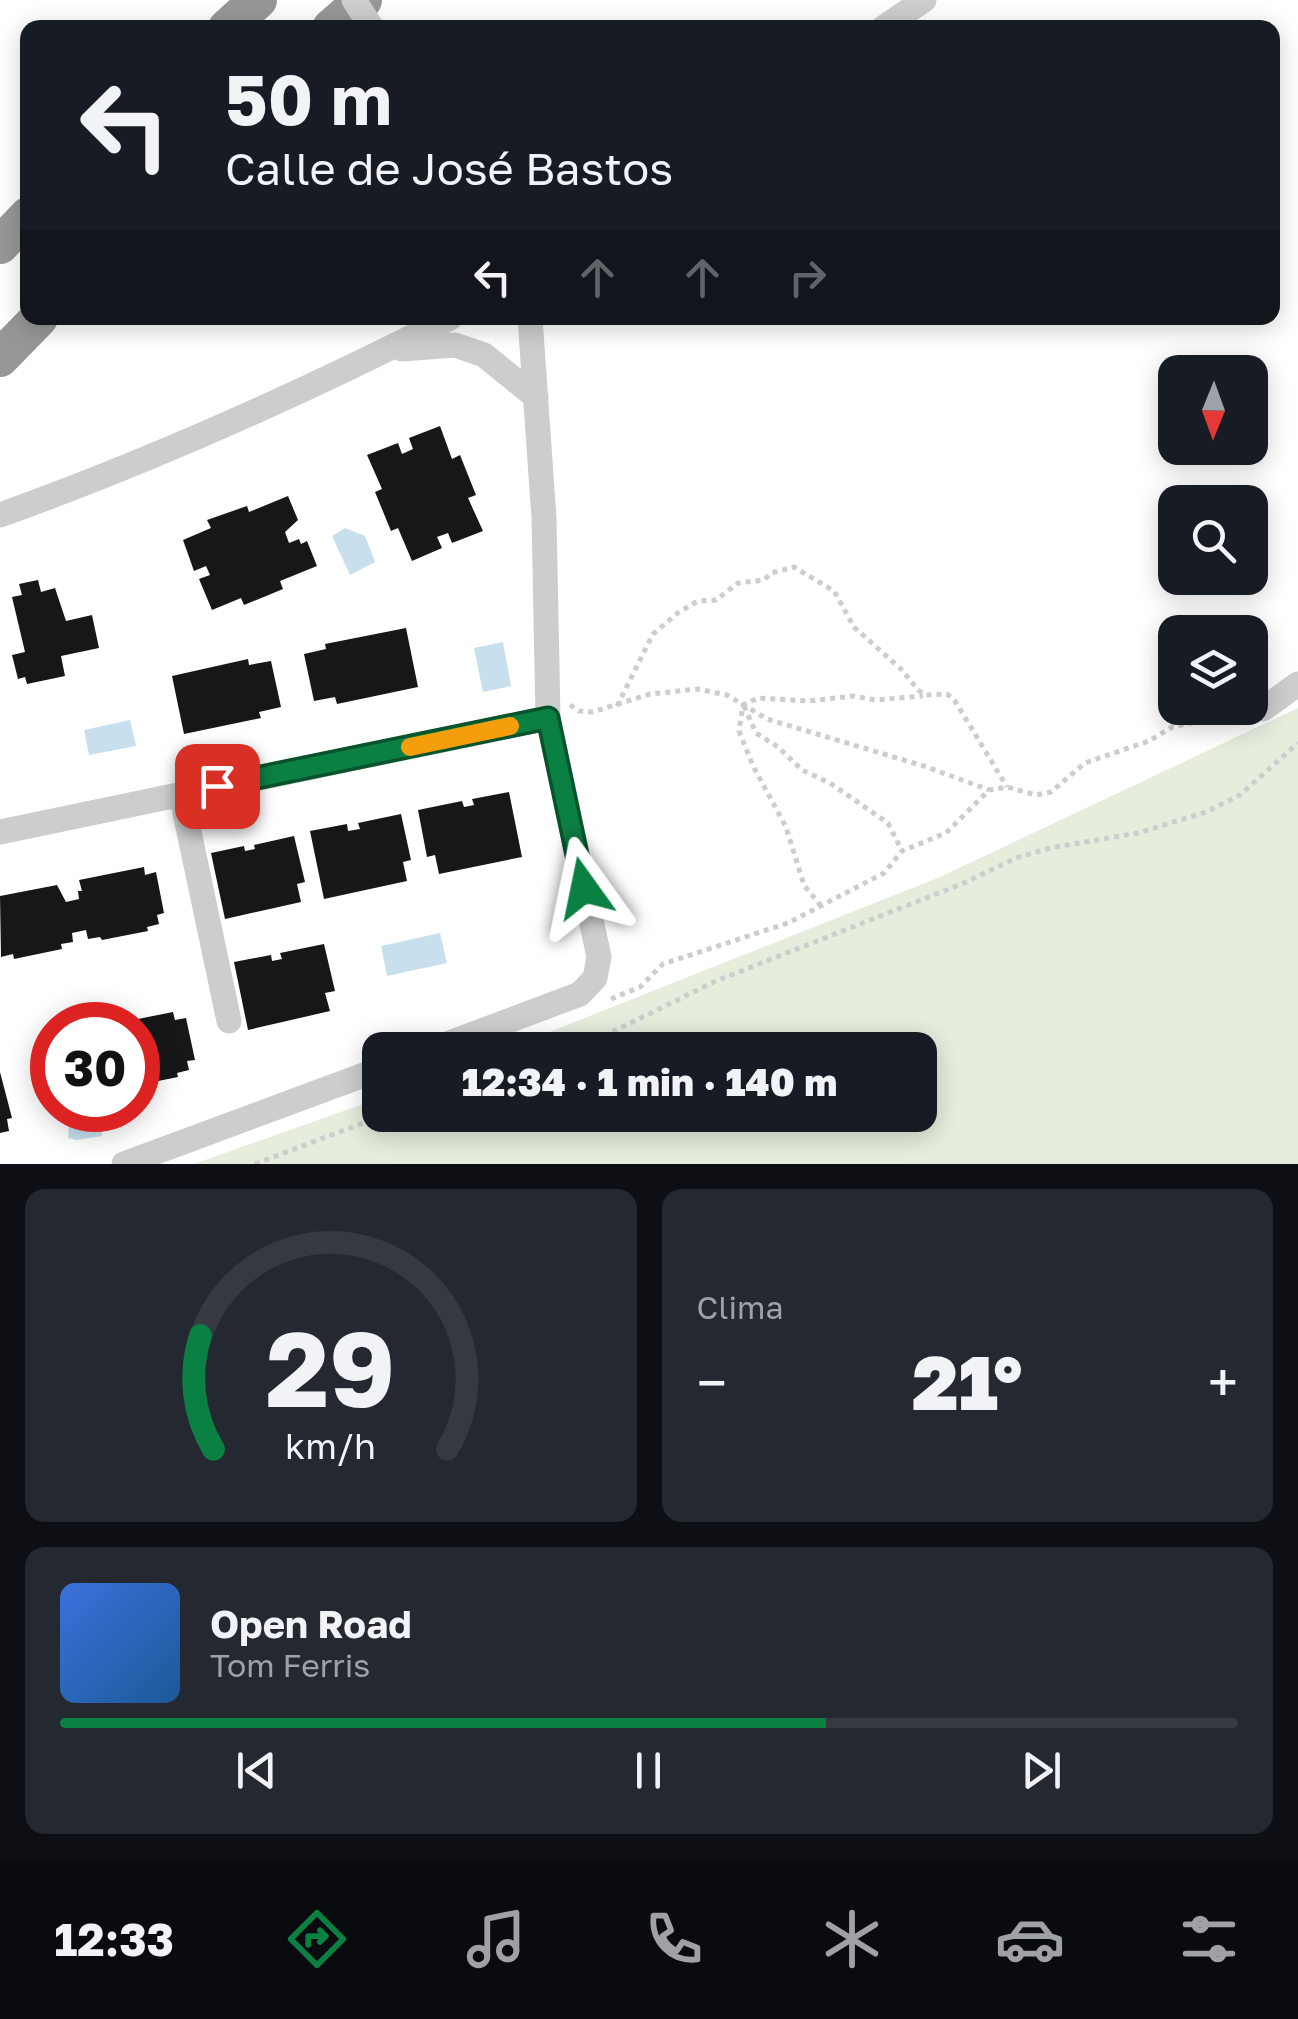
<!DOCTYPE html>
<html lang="es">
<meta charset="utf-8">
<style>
:root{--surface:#171b24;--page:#242831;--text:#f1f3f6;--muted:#9ea1a6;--line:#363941;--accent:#0b8043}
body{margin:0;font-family:"Golos Text",sans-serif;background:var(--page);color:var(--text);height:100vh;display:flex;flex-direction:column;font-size:38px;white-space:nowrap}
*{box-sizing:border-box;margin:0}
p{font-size:32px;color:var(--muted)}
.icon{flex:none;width:55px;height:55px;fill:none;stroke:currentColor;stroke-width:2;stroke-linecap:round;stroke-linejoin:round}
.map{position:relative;height:1164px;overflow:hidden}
.panel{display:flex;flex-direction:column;gap:25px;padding:25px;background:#0d0f14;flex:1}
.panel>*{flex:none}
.top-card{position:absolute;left:20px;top:20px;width:1260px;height:305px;border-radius:20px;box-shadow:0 5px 25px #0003;background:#171b24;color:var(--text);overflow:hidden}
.needle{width:65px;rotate:181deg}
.fabs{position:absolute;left:1158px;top:355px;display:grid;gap:20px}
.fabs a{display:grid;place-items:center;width:110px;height:110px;border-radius:20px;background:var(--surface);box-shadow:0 5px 25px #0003;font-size:50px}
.speed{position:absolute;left:30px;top:1002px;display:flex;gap:20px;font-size:50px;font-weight:700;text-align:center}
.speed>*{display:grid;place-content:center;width:130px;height:130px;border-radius:50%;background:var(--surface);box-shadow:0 5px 25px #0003;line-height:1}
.speed .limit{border:15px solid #d22;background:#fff;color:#111}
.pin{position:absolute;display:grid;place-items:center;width:85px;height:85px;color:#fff;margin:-42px;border-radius:20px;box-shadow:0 5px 15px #0006}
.me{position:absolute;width:110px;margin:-55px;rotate:348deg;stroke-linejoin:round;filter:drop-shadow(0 0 8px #0008)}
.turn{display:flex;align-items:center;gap:35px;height:210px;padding:0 40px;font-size:45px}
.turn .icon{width:130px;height:130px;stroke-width:2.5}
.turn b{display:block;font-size:70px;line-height:85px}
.lanes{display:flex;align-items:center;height:95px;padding:0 40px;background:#0003;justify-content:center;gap:50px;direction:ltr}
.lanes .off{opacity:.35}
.big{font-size:75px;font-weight:800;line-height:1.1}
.panel .tile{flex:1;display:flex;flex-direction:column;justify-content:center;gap:15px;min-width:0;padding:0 35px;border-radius:20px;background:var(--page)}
.panel .dial{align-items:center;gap:0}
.dial svg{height:260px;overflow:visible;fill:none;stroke:var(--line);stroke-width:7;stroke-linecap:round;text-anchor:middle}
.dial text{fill:var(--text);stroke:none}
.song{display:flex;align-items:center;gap:30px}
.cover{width:120px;height:120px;border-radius:15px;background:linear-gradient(135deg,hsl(220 70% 55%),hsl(210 70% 35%))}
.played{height:10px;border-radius:5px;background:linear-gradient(90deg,var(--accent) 65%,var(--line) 65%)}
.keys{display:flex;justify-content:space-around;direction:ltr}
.heat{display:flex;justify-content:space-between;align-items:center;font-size:55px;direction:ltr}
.panel .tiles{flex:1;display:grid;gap:25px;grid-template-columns:1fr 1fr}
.tile:last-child{grid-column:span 2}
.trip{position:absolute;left:362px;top:1032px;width:575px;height:100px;border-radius:20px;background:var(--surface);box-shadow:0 5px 25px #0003;font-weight:800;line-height:100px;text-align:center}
.tabs{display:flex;height:160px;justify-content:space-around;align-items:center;background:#090b0e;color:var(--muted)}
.tabs .icon{width:70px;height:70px}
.tabs .selected{color:var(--accent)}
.tabs b{font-size:45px;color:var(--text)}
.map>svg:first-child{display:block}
.green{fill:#e5eddd}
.water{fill:#c8dfee}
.building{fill:#171717}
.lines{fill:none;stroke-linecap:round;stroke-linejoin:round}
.path{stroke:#cdcdcd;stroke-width:5;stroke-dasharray:5 5;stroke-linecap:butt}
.minor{stroke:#cdcdcd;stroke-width:25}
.highway{stroke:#979797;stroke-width:38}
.minor-bridge{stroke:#cdcdcd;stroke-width:25}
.route-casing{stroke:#07532c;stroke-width:25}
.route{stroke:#0b8043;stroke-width:18}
.slow{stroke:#f59e0b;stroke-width:18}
</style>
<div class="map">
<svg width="1298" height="1164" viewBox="0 0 1298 1164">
<rect width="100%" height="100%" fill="#fff"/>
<!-- green -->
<path class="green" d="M1298,708V1164H194L380,1098V1115H920V1050H504L940,877Z"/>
<!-- water -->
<g class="water">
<path d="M345,528L365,536L375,562L350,575L332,536Z"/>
<path d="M503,642L511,686L483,692L474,648Z"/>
<path d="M130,720L136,746L89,755L84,730Z"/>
<path d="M440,933L447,963L387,976L381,946Z"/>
<path d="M70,1110H97L102,1136L77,1140L68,1138Z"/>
</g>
<!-- building -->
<g class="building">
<path d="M440,426L452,459L460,455L476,495L468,498L483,531L452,543L448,533L437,537L442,548L412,561L398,528L391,531L375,492L382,489L367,455L398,443L402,454L413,449L409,438Z"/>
<path d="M288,496L298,520L285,532L289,543L299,539L301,544L307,541L317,566L280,581L283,589L244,605L241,598L212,610L199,579L210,575L206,566L194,571L183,540L211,528L207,520L247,506L249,512Z"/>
<path d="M38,580L41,592L55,588L66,621L92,615L99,648L61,656L65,676L27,684L25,677L18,679L12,655L25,652L12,597L22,595L19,584Z"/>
<path d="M406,628L418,687L337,704L335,697L314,701L304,654L326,649L325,644Z"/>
<path d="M248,659L249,665L271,661L281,707L259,712L261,718L184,734L172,676Z"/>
<path d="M509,792L522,857L439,874L435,855L427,857L418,810L462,801L464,807L474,805L472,799Z"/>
<path d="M401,814L411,860L403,862L407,881L324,899L310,831L347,824L348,831L360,829L358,823Z"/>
<path d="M294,836L305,882L297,884L301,902L225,919L211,853L244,846L245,851L255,849L254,845Z"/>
<path d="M144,867L145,875L156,872L164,913L157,915L159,924L147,927L148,931L102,940L100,937L88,939L86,930L72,933L73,942L61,944L62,949L14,959L13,954L1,957L0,896L57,885L66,902L79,899L78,891H82L79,880Z"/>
<path d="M324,944L335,991L325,993L330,1011L248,1030L234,962L271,955L272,961L282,959L280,953Z"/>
<path d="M173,1012L175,1020L186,1018L195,1060L187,1061L189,1070L177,1073L178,1077L138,1085V1025L118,1023Z"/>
<path d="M0,1072L12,1118L7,1119L9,1131L0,1133Z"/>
</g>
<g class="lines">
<!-- path -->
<g class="path">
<path d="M570,705L579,711L593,712L650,694L698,689L727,695L767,719L927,767L989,790"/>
<path d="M617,706L653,634L679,612L698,601L716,600L738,583L764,580L771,573L794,567L834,591L854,627L902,670L918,690L926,695L947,694L955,701L1007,787"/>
<path d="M744,706L756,733L778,747L802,770L830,783L888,823L902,851"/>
<path d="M821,906L804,885L786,827L753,766L739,731L743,705L758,698L809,701L853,696L875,700L923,696"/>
<path d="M611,999L640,987L663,964L788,923L884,873L902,851L946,833L989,790L1007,787L1036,795L1051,792L1085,763L1149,741L1172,727L1239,713"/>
<path d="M566,1050L610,1033L716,981L964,883L1016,858L1050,848L1138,833L1206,812L1240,795L1298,743"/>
<path d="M255,1164L384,1115"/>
</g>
<!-- minor -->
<g class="minor">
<path d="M883,28L924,0"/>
<path d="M402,349L455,345L484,355L536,397"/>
<path d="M0,515C154,460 304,392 450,318"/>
<path d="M1263,709L1298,684"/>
<path d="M181,794L229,1021"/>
<path d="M0,832L548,718"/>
<path d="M431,1050L580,994L595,978L599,957L548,718L544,518L530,318"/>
<path d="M124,1164L380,1069"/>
</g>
<!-- highway -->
<g class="highway">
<path d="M227,28L258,0"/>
<path d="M331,28L363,0"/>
<path d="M0,245L28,216"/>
<path d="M0,358L39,318"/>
</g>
<!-- minor-bridge -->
<path class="minor-bridge" d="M354,0L372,28"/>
</g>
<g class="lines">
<defs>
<path id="route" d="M217,786L548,718L584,888"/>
</defs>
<!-- route casing -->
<use href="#route" class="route-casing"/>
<!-- route -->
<use href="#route" class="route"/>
<!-- slow -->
<path class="slow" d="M410,747L510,726"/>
</g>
</svg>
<div class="fabs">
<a><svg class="needle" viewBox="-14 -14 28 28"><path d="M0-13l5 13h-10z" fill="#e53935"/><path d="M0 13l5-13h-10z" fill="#9ea1a6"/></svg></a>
<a><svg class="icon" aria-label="search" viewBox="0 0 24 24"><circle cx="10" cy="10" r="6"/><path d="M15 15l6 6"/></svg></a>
<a><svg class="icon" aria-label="layers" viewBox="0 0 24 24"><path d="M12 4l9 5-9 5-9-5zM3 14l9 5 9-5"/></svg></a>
</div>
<div class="speed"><div class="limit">30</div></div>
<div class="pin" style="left:217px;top:786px;background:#d93025"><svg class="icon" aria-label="arrive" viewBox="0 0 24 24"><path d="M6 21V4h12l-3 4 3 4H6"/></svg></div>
<svg class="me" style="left:584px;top:888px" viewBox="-20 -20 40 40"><path d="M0-17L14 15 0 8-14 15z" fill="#0b8043" stroke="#fff" stroke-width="4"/></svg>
<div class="trip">12:34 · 1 min · 140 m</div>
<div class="top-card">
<div class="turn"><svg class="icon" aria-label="left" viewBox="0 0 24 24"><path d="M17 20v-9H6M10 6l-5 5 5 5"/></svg><div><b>50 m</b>Calle de José Bastos</div></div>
<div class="lanes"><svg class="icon" aria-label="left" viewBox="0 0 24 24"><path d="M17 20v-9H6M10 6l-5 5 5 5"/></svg><svg class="icon off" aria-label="ahead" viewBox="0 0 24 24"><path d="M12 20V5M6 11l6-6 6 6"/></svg><svg class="icon off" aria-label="ahead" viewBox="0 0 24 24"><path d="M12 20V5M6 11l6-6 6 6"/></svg><svg class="icon off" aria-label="right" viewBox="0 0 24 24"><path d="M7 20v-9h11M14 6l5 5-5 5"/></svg></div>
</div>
</div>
<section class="panel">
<div class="tiles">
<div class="tile dial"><svg viewBox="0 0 100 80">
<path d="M14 69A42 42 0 1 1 86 69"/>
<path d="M14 69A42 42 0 0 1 10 34" stroke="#0b8043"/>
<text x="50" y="56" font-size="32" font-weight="700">29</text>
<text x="50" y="72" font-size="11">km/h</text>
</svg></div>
<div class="tile"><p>Clima</p>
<div class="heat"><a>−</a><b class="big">21°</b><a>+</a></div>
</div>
<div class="tile">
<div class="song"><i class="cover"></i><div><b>Open Road</b><p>Tom Ferris</p></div></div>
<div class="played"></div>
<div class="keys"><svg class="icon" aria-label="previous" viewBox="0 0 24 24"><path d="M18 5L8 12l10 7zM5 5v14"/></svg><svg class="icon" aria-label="pause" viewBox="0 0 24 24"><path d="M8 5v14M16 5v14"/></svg><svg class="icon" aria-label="next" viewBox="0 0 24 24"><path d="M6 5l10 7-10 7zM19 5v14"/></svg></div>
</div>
</div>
</section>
<nav class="tabs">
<b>12:33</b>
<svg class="icon selected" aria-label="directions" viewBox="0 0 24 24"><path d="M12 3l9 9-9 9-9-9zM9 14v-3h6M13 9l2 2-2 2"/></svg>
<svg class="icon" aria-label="music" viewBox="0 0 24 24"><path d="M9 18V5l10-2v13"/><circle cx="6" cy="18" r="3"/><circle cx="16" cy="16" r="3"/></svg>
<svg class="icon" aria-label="phone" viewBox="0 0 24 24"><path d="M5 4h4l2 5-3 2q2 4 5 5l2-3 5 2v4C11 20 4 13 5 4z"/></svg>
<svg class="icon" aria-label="climate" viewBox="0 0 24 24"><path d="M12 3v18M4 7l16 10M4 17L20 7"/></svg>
<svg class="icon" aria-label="car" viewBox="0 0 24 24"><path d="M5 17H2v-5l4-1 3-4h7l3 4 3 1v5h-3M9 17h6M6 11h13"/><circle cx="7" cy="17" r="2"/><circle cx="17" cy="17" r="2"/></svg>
<svg class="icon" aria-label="filters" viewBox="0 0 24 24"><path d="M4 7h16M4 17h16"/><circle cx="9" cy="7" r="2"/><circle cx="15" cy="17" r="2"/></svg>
</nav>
